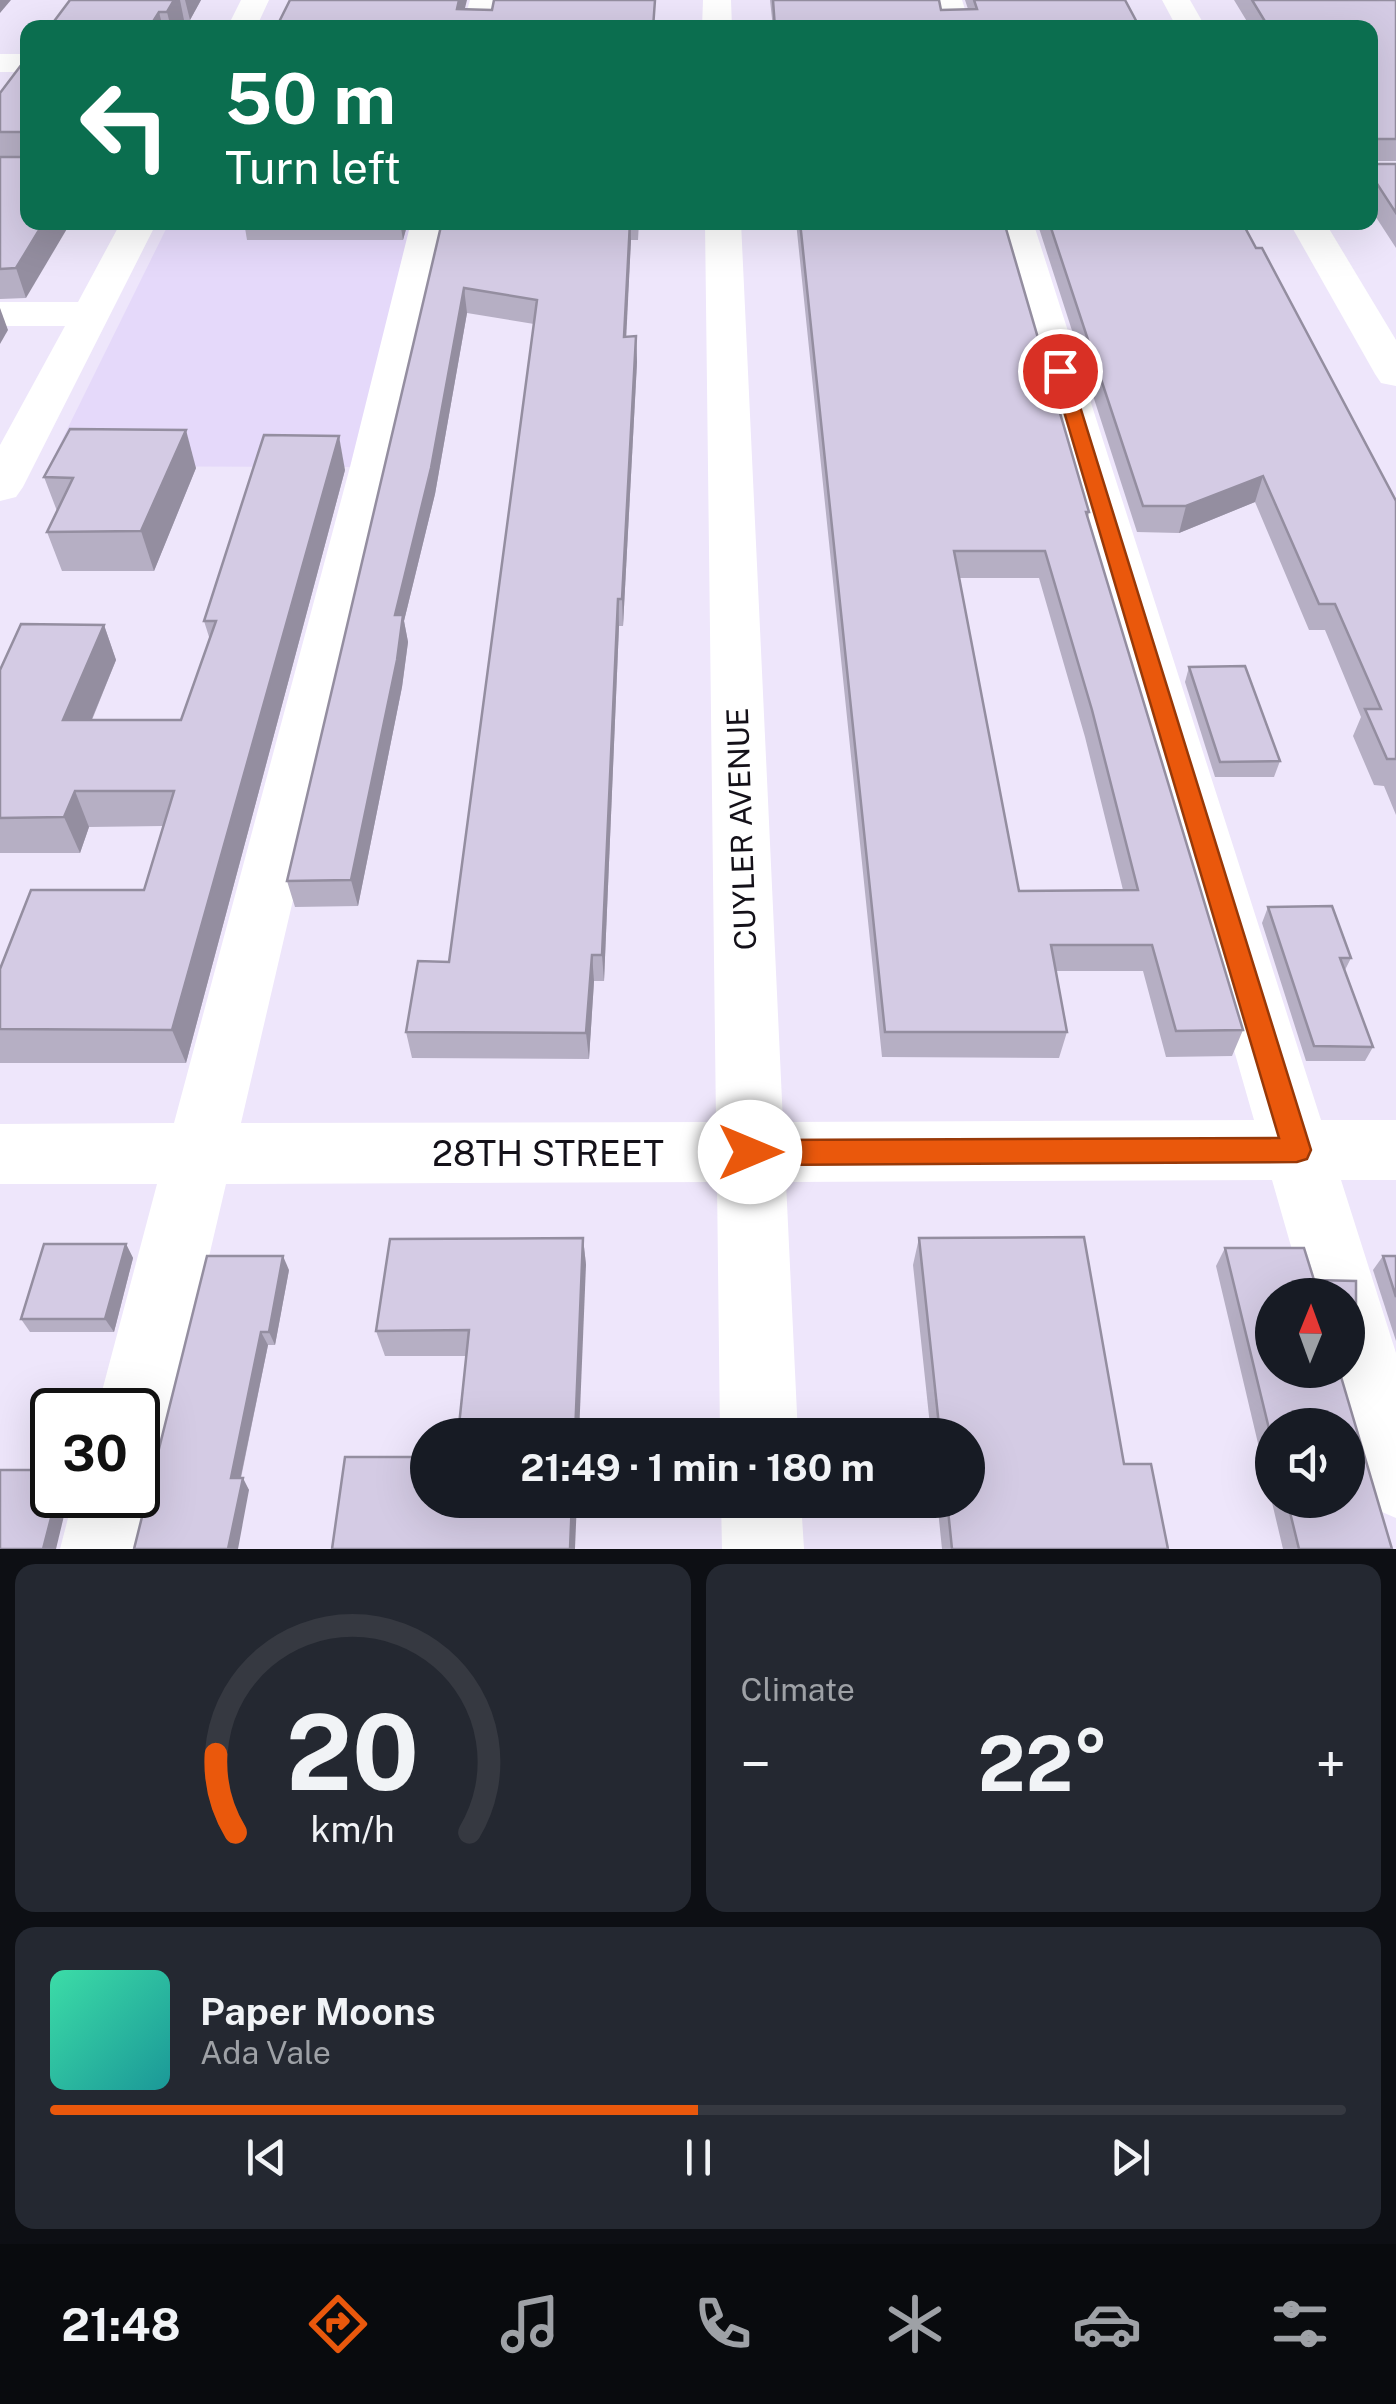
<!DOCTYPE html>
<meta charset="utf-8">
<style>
:root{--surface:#171b24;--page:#242831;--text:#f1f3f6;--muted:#9ea1a6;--line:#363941;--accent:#ea580c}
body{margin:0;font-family:"Public Sans",sans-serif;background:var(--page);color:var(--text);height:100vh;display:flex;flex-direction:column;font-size:38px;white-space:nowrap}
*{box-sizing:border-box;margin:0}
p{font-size:32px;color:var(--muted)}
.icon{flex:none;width:55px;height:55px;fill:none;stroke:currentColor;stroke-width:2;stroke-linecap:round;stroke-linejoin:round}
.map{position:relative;height:1549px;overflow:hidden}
.details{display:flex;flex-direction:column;gap:15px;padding:15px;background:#0d0f14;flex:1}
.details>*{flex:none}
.banner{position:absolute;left:20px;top:20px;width:1358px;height:210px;border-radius:20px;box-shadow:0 10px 40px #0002;background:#0b6e4f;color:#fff;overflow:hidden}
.needle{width:65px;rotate:1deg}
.buttons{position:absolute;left:1255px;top:1278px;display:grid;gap:20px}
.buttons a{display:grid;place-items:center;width:110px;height:110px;border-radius:50%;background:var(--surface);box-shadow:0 10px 40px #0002;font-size:50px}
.speed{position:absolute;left:30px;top:1388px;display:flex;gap:20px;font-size:50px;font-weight:700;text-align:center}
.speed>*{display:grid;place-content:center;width:130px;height:130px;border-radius:50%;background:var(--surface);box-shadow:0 10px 40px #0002;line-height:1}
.speed .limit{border:5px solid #111;border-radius:15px;background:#fff;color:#111}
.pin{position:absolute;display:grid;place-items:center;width:85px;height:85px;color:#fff;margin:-42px;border:5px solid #fff;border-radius:50%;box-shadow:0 2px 10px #0007}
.me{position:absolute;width:110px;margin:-55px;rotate:90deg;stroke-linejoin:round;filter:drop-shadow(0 0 8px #0008)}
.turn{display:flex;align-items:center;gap:35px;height:210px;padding:0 40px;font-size:45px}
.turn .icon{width:130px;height:130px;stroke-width:2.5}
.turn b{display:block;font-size:70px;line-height:85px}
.big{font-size:75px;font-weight:700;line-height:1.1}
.details .tile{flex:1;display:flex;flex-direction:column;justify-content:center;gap:15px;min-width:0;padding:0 35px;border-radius:20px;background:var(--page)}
.details .dial{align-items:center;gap:0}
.dial svg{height:260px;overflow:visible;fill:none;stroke:var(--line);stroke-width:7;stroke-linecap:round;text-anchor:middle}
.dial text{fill:var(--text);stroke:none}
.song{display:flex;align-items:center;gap:30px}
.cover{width:120px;height:120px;border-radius:15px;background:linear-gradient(135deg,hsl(160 70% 55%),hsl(180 70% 35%))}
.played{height:10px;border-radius:5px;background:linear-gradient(90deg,var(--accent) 50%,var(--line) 50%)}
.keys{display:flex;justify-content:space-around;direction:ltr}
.heat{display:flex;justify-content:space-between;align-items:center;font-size:55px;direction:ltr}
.details .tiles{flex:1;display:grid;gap:15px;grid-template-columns:1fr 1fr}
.tile:last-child{grid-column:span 2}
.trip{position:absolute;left:410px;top:1418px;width:575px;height:100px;border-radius:50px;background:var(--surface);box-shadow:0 10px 40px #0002;font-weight:700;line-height:100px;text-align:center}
.tab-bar{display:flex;height:160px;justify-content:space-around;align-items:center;background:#090b0e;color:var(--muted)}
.tab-bar .icon{width:70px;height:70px}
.tab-bar .selected{color:var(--accent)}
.tab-bar b{font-size:45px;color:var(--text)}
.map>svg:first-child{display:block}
.built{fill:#e5d9fa}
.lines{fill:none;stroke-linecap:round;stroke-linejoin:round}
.minor{fill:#fff;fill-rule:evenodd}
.wall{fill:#b6afc4;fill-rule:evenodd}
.shaded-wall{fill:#948ea0}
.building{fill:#d4cbe4;stroke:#948ea0;stroke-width:2.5;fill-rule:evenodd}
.route{fill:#ea580c;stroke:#983908;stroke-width:2.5}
.labels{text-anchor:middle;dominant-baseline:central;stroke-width:10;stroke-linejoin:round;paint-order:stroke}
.street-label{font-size:30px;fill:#141119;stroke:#fff}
.near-street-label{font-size:35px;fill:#141119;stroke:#fff}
</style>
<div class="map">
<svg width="1396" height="1549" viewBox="0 0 1396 1549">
<rect width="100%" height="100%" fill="#eee6fb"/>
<!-- built -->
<path class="built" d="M169,223H429L372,467L49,466Z"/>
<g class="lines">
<!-- minor -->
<g class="minor">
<path d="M241,0H269L256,28H227Z"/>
<path d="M470,0H498L492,28H462Z"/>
<path d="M703,0H731L732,28H702Z"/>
<path d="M934,0H962L971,28H941Z"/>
<path d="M1162,0H1190L1206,28H1177Z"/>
<rect x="0" y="54" width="28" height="18"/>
<path d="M121,222H157L23,487L16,497L0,501V445L65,326H0V302H78Z"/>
<path d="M411,222H447L394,467L241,1123L716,1122L705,222H741L783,1122L1254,1120L997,222H1033L1321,1120H1396V1180H1341L1396,1353V1518L1368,1506L1348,1446V1425H1341L1326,1370H1348V1295H1305L1272,1180L786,1182L798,1435H720L717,1182L226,1184L173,1410L162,1437L138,1447V1410H97L157,1184H0V1124L174,1123L350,467Z"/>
<path d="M1289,222H1325L1396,340V386L1381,383L1375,374Z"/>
<path d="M138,1465L142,1467L154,1495L142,1549H60L74,1495H138Z"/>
<path d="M721,1500H801L804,1549H722Z"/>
</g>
</g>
<!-- wall -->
<g class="wall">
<path d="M70,0H201L190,20H184L179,28H49Z"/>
<path d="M770,0H939L941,10L968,9L965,0H1125L1140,28H773Z"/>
<path d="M1234,0H1396V161H1375V164H1396V248L1370,208V28H1251Z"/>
<path d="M28,56L26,298L0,299V93Z"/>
<path d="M244,222H408L403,240H247Z"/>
<path d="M442,222H639L638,240H631L626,331L625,337L636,336L637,362L623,626H619L604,981H594L589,1059L412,1058L406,1032L449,962L534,324L467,313L435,494L404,621L408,642L402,687L358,906L295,907L287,881Z"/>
<path d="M796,222H1004L1089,512L1088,518L1243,1030L1232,1056L1166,1057L1143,971H1056L1067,1032L1059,1058L882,1057ZM959,578H1039L1085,737L1123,890L1019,891Z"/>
<path d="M1037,222H1242L1396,501V815L1384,786L1374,785L1353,736L1361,717L1325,630H1309L1255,502L1179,533L1137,532Z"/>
<path d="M196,468L154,571H62L47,532L57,511L44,477Z"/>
<path d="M345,470L186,1063H0V969L144,890L163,826L89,827L80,853H0V670L104,625L116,660L92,720H181L210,640L204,621Z"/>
<path d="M1189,667L1280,761L1274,777H1215L1185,682Z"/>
<path d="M1268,907L1351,958L1345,970L1373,1047L1365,1061H1306L1262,923Z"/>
<path d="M583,1238L586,1265L466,1356H385L376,1331Z"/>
<path d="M919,1238L1124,1464L1168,1549H942L937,1500H968V1435H931L913,1265Z"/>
<path d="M126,1244L133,1258L114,1332H30L21,1319Z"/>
<path d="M1225,1248H1304L1314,1280L1356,1281V1349L1348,1362V1295H1272V1370H1339L1392,1549H1283L1216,1266ZM1272,1425H1348V1500H1272Z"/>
<path d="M1383,1256H1396V1341L1373,1270Z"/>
<path d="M289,1270L275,1345H268L241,1478L249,1490L134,1549Z"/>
</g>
<!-- shaded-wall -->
<g class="shaded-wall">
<path d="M0,0H11L0,13Z"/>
<path d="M174,0H180L184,20L179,28H171L167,12Z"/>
<path d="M185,0H201L190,20Z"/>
<path d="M459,0H467L460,28L457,9Z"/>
<path d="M159,12L163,28H149Z"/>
<path d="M44,222H71L26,298L16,268Z"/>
<path d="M400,222H408L403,240Z"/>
<path d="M630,222L631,240L625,362L624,337Z"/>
<path d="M464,288L467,313L435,494L404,621L408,642L402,687L358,906L351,880L395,615Z"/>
<path d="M0,308L8,330L0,344Z"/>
<path d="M636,336L637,362L623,626L622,599Z"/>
<path d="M186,430L196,468L154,571L141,531Z"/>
<path d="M339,436L345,470L186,1063L172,1030Z"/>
<path d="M1263,476L1255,502L1179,533L1186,506Z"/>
<path d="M618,599L619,626L604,981L602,955Z"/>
<path d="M104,625L116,660L77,755L63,720Z"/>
<path d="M75,791L89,827L80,853L64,817Z"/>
<path d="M592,955L594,981L589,1059L586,1033Z"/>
<path d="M583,1238L586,1265L579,1435H575Z"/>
<path d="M126,1244L133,1258L114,1332L105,1319Z"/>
<path d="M283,1256L289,1270L275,1345L269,1332Z"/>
<path d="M261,1332L268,1345L238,1490L231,1478Z"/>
<path d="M243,1478L249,1490L238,1549H228Z"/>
<path d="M57,1495H69L56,1549H43Z"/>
<path d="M572,1500H577L575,1549H570Z"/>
</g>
<!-- building -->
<g class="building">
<path d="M70,0H174L167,12H159L149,28H49Z"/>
<path d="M290,0H459L457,9L492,10L494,0H655L653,28H276Z"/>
<path d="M773,0H939L941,10L977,9L974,0H1125L1140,28H775Z"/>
<path d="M1252,0H1396V139H1374L1375,164H1396V213L1370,173V28H1269Z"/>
<path d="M28,56V222H44L16,268L0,269V157H22V132H0V93Z"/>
<path d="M442,222H630L624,337L636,336L622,599H618L602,955H592L586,1033L406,1032L418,961L449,962L537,300L464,288L431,468L395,615H403L397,660L351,880L287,881Z"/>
<path d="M800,222H1004L1089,512H1086L1243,1030L1176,1031L1152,945H1051L1067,1032H885ZM954,551H1045L1092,710L1138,890L1019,891Z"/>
<path d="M1049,222H1242L1256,248H1262L1396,501V759H1387L1365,709H1381L1335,604H1319L1263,476L1186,506H1143Z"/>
<path d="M70,429L186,430L141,531L47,532L73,478L44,477Z"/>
<path d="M264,435L339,436L172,1030L0,1029V969L31,890H144L174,791H75L64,817L0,818V670L21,624L104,625L63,720H181L216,621H204Z"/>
<path d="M1245,666L1280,761L1220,762L1189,667Z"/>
<path d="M1332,906L1351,958H1340L1373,1047L1314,1046L1268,907Z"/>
<path d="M1084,1237L1124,1464H1151L1168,1549H952L947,1500H968V1435H940L919,1238Z"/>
<path d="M583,1238L575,1435H458L469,1330L376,1331L390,1239Z"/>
<path d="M44,1244H126L105,1319H21Z"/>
<path d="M1225,1248H1304L1314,1280L1356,1281V1349H1348V1295H1272V1370H1339L1392,1549H1299L1287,1500H1348V1425H1272V1441Z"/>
<path d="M207,1256H283L269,1332H261L231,1478H243L228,1549H134Z"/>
<path d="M1383,1256H1396V1297Z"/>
<path d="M345,1457H428V1500H572L570,1549H332Z"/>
<path d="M0,1470H52V1495H57L43,1549H0Z"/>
</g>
<!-- route -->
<path class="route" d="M1060,366L1069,371L1311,1150L1307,1159L1297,1162L750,1165L740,1161L736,1152L740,1143L750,1140L1279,1138L1052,371Z"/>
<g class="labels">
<!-- street labels -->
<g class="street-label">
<text transform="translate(741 829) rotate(-92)">CUYLER AVENUE</text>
</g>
<!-- near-street labels -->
<g class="near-street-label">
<text x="548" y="1153">28TH STREET</text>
</g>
</g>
</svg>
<div class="buttons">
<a><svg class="needle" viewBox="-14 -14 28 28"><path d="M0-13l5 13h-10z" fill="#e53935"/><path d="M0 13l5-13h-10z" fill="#9ea1a6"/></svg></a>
<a><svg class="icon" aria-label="sound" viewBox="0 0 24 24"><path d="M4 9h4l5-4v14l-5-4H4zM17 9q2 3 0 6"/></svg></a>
</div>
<div class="speed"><div class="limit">30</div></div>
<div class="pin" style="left:1060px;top:371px;background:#d93025"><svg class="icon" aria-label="arrive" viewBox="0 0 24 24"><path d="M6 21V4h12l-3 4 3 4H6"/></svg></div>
<svg class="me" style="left:750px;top:1152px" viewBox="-20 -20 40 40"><circle r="19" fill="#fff"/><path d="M0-13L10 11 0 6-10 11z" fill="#ea580c"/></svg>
<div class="trip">21:49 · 1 min · 180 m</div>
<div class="banner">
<div class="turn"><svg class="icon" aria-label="left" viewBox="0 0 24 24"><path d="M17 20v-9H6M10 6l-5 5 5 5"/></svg><div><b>50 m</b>Turn left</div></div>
</div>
</div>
<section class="details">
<div class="tiles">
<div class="tile dial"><svg viewBox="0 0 100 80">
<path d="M14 69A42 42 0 1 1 86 69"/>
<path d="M14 69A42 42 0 0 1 8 45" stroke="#ea580c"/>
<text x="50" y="56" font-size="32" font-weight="700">20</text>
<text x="50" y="72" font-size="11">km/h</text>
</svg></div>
<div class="tile"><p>Climate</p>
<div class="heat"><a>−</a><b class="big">22°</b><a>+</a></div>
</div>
<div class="tile">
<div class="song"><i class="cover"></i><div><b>Paper Moons</b><p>Ada Vale</p></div></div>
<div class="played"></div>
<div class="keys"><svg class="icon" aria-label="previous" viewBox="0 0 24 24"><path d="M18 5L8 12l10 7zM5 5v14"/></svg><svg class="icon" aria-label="pause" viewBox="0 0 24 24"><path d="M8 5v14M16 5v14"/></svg><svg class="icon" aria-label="next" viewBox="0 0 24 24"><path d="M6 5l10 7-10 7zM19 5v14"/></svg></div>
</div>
</div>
</section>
<nav class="tab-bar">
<b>21:48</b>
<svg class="icon selected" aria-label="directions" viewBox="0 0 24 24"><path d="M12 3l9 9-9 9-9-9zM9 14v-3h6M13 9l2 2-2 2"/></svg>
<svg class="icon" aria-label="music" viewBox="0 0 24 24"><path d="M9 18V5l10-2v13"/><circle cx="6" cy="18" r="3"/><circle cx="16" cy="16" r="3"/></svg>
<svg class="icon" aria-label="phone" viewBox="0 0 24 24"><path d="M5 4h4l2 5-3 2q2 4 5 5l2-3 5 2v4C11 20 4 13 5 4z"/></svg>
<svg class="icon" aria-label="climate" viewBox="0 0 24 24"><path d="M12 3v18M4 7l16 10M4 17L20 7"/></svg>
<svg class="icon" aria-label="car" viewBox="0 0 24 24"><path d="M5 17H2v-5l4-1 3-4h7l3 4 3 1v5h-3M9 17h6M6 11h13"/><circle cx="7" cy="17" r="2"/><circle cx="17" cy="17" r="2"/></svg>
<svg class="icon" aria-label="filters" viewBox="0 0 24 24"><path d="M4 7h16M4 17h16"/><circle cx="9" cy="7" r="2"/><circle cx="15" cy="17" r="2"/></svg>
</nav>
